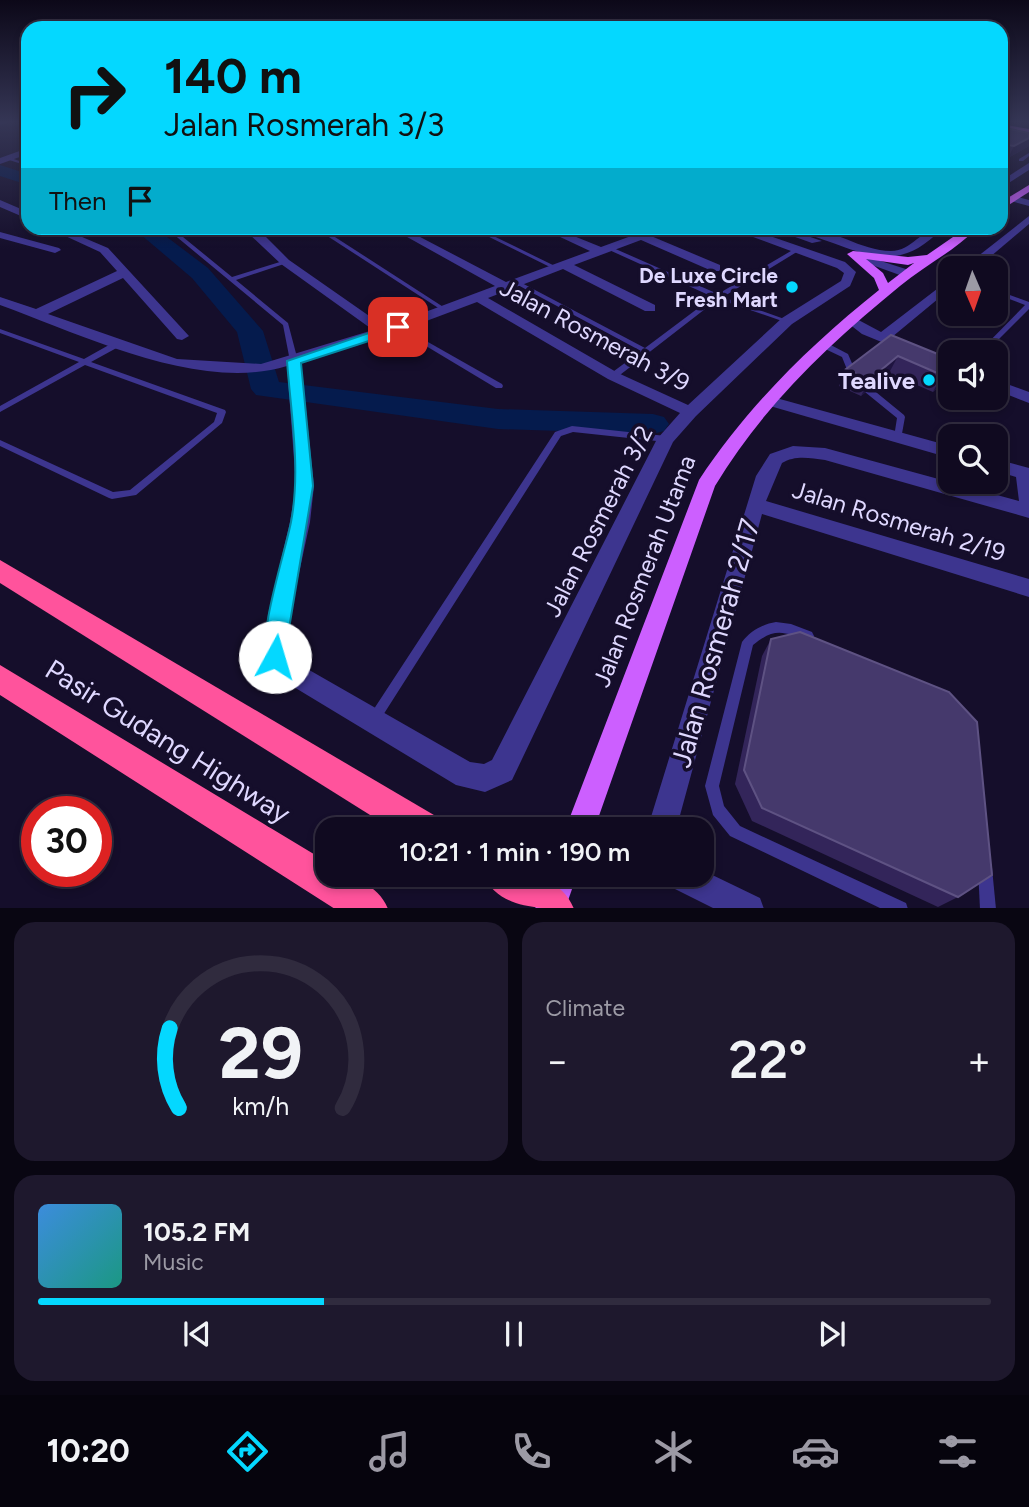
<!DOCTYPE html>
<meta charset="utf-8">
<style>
:root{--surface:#100a20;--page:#1e182d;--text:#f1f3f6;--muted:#9c9aa5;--line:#302b3e;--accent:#04d8ff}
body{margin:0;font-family:Figtree,sans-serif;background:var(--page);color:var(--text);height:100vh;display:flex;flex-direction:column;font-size:26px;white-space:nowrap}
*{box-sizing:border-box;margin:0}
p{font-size:23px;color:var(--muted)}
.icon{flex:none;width:38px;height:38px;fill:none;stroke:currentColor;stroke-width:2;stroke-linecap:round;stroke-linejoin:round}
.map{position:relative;height:908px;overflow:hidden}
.drawer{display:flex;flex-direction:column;gap:14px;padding:14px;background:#090612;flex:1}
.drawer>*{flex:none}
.banner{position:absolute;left:21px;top:21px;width:987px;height:214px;border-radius:21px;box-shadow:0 4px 10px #0003,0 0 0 2px var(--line);background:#04d8ff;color:#111;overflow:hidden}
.needle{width:46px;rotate:178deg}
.controls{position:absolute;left:938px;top:256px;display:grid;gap:14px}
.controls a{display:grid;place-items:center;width:70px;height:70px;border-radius:14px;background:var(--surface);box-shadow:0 4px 10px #0003,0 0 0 2px var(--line);font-size:35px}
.speed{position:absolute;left:21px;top:796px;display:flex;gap:14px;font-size:35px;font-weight:700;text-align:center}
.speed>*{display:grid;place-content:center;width:91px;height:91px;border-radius:50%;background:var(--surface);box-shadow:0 4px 10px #0003,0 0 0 2px var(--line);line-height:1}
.speed .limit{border:10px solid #d22;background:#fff;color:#111}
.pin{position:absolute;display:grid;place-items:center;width:60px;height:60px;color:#fff;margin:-30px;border-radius:14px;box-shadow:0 4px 10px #0006}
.me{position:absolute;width:77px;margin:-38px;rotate:6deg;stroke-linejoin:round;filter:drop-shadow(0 0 5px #0008)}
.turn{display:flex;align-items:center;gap:24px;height:147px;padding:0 28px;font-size:32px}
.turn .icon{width:91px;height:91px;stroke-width:2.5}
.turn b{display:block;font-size:49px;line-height:60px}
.then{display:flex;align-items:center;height:66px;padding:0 28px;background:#0003;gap:14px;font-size:26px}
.big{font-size:52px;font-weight:600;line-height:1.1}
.drawer .tile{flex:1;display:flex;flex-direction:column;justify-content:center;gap:10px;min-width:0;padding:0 24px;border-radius:21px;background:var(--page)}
.drawer .dial{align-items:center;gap:0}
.dial svg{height:182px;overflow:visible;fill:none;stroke:var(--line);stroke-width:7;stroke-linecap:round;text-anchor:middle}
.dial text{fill:var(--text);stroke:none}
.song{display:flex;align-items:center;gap:21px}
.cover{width:84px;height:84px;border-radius:10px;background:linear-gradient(135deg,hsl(210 70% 55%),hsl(170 70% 35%))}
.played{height:7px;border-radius:4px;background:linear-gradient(90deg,var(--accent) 30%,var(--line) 30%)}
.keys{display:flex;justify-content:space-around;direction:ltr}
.heat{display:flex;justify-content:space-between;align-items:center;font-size:38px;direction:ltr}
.drawer .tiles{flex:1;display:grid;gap:14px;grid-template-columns:1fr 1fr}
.tile:last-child{grid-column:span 2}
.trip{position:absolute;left:315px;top:817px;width:399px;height:70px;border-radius:21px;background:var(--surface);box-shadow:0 4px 10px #0003,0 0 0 2px var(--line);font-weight:600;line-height:70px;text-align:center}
.tabs{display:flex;height:112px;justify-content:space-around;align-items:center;background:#06040d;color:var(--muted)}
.tabs .icon{width:49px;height:49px}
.tabs .current{color:var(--accent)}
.tabs b{font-size:32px;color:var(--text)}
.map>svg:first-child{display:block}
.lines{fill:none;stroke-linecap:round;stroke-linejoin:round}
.river{fill:#051b4d;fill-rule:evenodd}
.lane{fill:#3d358f;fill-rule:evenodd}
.street{fill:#3d358f;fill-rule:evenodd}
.primary{fill:#cc5fff;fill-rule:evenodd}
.highway{fill:#ff539c;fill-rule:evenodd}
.wall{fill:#33255a}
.shaded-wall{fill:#1f1440}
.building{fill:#45396c;stroke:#5e5283;stroke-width:2}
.route{fill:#04d8ff;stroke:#038ca6;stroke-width:2}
.poi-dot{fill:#04d8ff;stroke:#150e2b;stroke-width:2.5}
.labels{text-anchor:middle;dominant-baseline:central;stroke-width:7;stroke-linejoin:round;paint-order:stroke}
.far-poi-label{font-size:21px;font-weight:bold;fill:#dfd8ff;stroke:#150e2b;text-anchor:end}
.street-label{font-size:24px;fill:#dfd8ff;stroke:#150e2b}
.poi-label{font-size:24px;font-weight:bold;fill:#dfd8ff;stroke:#150e2b;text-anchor:end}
.near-street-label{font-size:28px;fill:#dfd8ff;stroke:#150e2b}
</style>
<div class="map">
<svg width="1029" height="909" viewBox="0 0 1029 909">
<rect width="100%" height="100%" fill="#150e2b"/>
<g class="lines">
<!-- river -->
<g class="river">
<path d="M0,165L28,174V185L0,176Z"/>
<path d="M133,228H155L208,268L263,331L279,382L498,409L653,414L664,417L669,424L664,431L653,434L498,429L256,395L251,389L237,332L192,278Z"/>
</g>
<!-- lane -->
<g class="lane">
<path d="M1029,153V156L1023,161H1019V159Z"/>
<path d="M8,157L28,164V166L6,159Z"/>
<path d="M166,228H172L232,277L283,261H287V263L236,280L288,323L298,361L297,363H291L290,361L283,325Z"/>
<path d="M315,228H321L448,310L447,311H443Z"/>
<path d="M471,228H477L559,268L554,269Z"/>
<path d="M607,247H611L718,294L796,248H800V250L723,297L790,321L787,323L785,322L718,299L616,378H610L609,376L610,374L641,351L514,283V281H518L645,348L713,297L607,249Z"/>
<path d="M996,290L1029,302V309L986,352H979L1025,305L996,294Z"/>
<path d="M398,325L502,384L503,386L502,388H496L396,328L395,327Z"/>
<path d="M0,329L84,359L116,341H122V345L91,362L225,410L226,412L222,423L136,495L112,499L109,498L0,446V440L113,492L130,490L214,422L217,413L85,365L0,412V406L79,362L0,333Z"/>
<path d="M821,343H827L848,354L857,375L856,377H850L842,357L821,347Z"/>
<path d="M865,388H871L904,415L905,417L901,439L898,440L894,437L897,418L865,392L864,390Z"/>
<path d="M572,426L666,436L670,439L666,442L573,432L561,436L378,723L374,725L370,723L368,719L370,715L555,432Z"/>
<path d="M776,622L791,624L812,632L814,636L812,640L808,641C784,632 775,627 753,645L719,786L724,806L740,826L906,903L908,909H882L730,836L713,815L705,786L742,642C750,631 763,624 776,622Z"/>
<path d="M985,861L990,863L992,868L996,909H980L978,868L980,863Z"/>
</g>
<!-- street -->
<g class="street">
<path d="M0,122H9L0,125Z"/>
<path d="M28,148V154L0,164V158Z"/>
<path d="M1029,163V170L1001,188V181Z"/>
<path d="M1014,196L1029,200V206L1011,201L1009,199Z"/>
<path d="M0,200L28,212V219L0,207Z"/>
<path d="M1029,216V224L977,268H963Z"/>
<path d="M48,228H61L108,248L189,336L182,340L177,339L123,278L48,314L177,359L261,364L373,330L281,264L246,231V228H257L289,260L385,327L495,286L391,228H403L506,282L590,251L541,228H554L601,247L653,228H667L651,236L720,265V271H712L641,240L574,265L655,305V311H645L563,269L488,298L618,373L688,405L782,318L841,281L844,273L837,268L734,230L733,228H747L845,262L856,272L850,286L792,324L696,416L673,442L512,780L485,792L456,785L274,675L263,657L268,615L290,522L296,486L287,366C200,393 83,335 0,305V297L36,309L117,271L100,252ZM477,302L608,379L680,413L657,439L492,760L484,764L470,762L290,659L287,654L290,615L310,522L314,486L301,362L389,335Z"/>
<path d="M770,228H784L822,241L812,243Z"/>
<path d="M798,228C829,225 859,251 891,251C913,251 922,226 943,228C905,266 880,261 833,243C822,239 807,235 798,228Z"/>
<path d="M0,232L59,248L61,250L55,253L0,238Z"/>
<path d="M865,256L912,271L914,274L908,278L861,261L859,259Z"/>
<path d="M950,279V289L892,337L950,361V370L862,334L844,320L851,316L881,332Z"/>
<path d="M996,380L1029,392V403L996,390Z"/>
<path d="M769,396L950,446V458L763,404L761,401L763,398Z"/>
<path d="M793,446L825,448L1019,501L1016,477L996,471V459L1029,468V518L825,460C810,458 795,455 782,463L766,501L1029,579V597L762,514L676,830H647L756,476L770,454Z"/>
<path d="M702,870L760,898L764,909H715L669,886L665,875H702Z"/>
</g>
<!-- primary -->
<g class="primary">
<path d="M1001,124L1029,129V133L1001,128Z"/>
<path d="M1029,185V192L1001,210V202Z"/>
<path d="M966,228H977C956,250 924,266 900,286C829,344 763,406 715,486L594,830H565L699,480C748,406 810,345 879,290L874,278L847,254L853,251L908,257L927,255ZM866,259L908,265L914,263L888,283L883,273Z"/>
<path d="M547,875H577L565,909H535Z"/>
</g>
<!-- highway -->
<g class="highway">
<path d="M0,560L439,818L444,830H394L0,583Z"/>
<path d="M0,665L327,862V875C352,875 379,885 388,909H335L0,695Z"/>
<path d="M483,875C517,875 559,871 574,909C540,909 499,909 483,875Z"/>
</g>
</g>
<!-- wall -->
<g class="wall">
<path d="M1001,127L1029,133V146L1008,158L1001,157Z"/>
<path d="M891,335L950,359V373L947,378L933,392L889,373L861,396L839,386L846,369Z"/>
<path d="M771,639L958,897L938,907L752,821L735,784L762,656Z"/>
</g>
<!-- shaded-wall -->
<g class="shaded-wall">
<path d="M1029,138V146L1008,158L1014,146Z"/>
<path d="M898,356L889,373L861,396L869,380Z"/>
<path d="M950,368V373L947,378L933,392L942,375Z"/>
</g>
<!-- building -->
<g class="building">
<path d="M1001,127L1029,133V138L1014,146L1001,144Z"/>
<path d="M891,335L950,359V368L942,375L898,356L869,380L846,369Z"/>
<path d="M800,632L949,692L977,722L992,875L958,897L762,808L744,770L771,639Z"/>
</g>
<!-- sky -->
<linearGradient id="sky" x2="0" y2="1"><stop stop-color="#0c0818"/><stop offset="0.49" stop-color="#353655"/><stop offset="1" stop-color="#353655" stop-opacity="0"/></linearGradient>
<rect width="1029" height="249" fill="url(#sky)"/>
<!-- route -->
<path class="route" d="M398,323L404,327L403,330L301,363L313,486L283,664L275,667L268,664C256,639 285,553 291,522C301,470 291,414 287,361Z"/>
<!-- markers -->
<g class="poi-dot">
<circle cx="792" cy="287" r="7"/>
<circle cx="929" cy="380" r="7"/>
</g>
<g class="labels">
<!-- far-poi labels -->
<g class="far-poi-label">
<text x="778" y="275">De Luxe Circle<tspan x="778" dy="24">Fresh Mart</tspan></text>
</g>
<!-- street labels -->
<g class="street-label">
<text transform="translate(595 335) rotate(28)">Jalan Rosmerah 3/9</text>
<text transform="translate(598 521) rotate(-63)">Jalan Rosmerah 3/2</text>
<text transform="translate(899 521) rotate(17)">Jalan Rosmerah 2/19</text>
<text transform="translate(644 571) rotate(-69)">Jalan Rosmerah Utama</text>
</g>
<!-- poi labels -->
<g class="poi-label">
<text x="915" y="380">Tealive</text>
</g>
<!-- near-street labels -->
<g class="near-street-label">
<text transform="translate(715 643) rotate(-74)">Jalan Rosmerah 2/17</text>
<text transform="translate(168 741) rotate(32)">Pasir Gudang Highway</text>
</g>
</g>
</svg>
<div class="controls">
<a><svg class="needle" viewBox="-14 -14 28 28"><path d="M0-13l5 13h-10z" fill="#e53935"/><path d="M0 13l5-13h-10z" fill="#9c9aa5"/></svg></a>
<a><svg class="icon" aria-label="sound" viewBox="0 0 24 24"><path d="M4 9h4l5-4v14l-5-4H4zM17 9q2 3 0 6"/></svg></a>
<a><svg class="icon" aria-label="search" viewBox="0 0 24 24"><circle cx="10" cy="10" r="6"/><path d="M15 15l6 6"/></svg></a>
</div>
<div class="speed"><div class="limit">30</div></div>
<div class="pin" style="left:398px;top:327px;background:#d93025"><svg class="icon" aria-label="arrive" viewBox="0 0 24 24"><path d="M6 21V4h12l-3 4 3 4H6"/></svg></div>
<svg class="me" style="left:275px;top:657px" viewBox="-20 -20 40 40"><circle r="19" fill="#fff"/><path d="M0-13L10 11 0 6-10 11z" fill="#04d8ff"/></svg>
<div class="trip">10:21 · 1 min · 190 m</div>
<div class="banner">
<div class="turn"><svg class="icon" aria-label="right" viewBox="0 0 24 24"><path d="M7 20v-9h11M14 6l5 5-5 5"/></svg><div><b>140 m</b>Jalan Rosmerah 3/3</div></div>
<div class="then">Then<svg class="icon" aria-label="arrive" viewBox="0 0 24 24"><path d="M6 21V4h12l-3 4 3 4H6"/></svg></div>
</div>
</div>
<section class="drawer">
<div class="tiles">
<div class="tile dial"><svg viewBox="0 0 100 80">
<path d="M14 69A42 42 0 1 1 86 69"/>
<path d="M14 69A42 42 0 0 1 10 34" stroke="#04d8ff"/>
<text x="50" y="56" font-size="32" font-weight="700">29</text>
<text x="50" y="72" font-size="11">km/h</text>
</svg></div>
<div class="tile"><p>Climate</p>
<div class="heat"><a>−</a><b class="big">22°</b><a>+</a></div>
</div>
<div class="tile">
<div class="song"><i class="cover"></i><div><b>105.2 FM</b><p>Music</p></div></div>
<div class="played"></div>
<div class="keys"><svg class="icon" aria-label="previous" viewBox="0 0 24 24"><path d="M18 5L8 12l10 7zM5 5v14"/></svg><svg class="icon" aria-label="pause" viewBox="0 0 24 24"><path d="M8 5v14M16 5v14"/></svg><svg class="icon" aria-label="next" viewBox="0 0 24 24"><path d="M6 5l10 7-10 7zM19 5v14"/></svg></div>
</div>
</div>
</section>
<nav class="tabs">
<b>10:20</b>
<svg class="icon current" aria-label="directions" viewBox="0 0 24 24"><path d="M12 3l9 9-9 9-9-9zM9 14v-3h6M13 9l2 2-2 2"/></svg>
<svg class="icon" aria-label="music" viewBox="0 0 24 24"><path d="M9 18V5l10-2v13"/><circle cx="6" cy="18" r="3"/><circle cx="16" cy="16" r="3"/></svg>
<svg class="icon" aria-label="phone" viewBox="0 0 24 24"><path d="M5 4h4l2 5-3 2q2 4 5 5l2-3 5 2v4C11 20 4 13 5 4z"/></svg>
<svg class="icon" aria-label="climate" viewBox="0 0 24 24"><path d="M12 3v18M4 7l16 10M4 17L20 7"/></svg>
<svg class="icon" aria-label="car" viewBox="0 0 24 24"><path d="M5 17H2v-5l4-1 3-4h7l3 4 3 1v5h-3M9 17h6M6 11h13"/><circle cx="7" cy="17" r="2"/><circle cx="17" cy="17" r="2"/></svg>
<svg class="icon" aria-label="filters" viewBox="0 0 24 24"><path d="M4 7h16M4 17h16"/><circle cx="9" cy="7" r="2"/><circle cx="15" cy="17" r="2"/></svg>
</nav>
